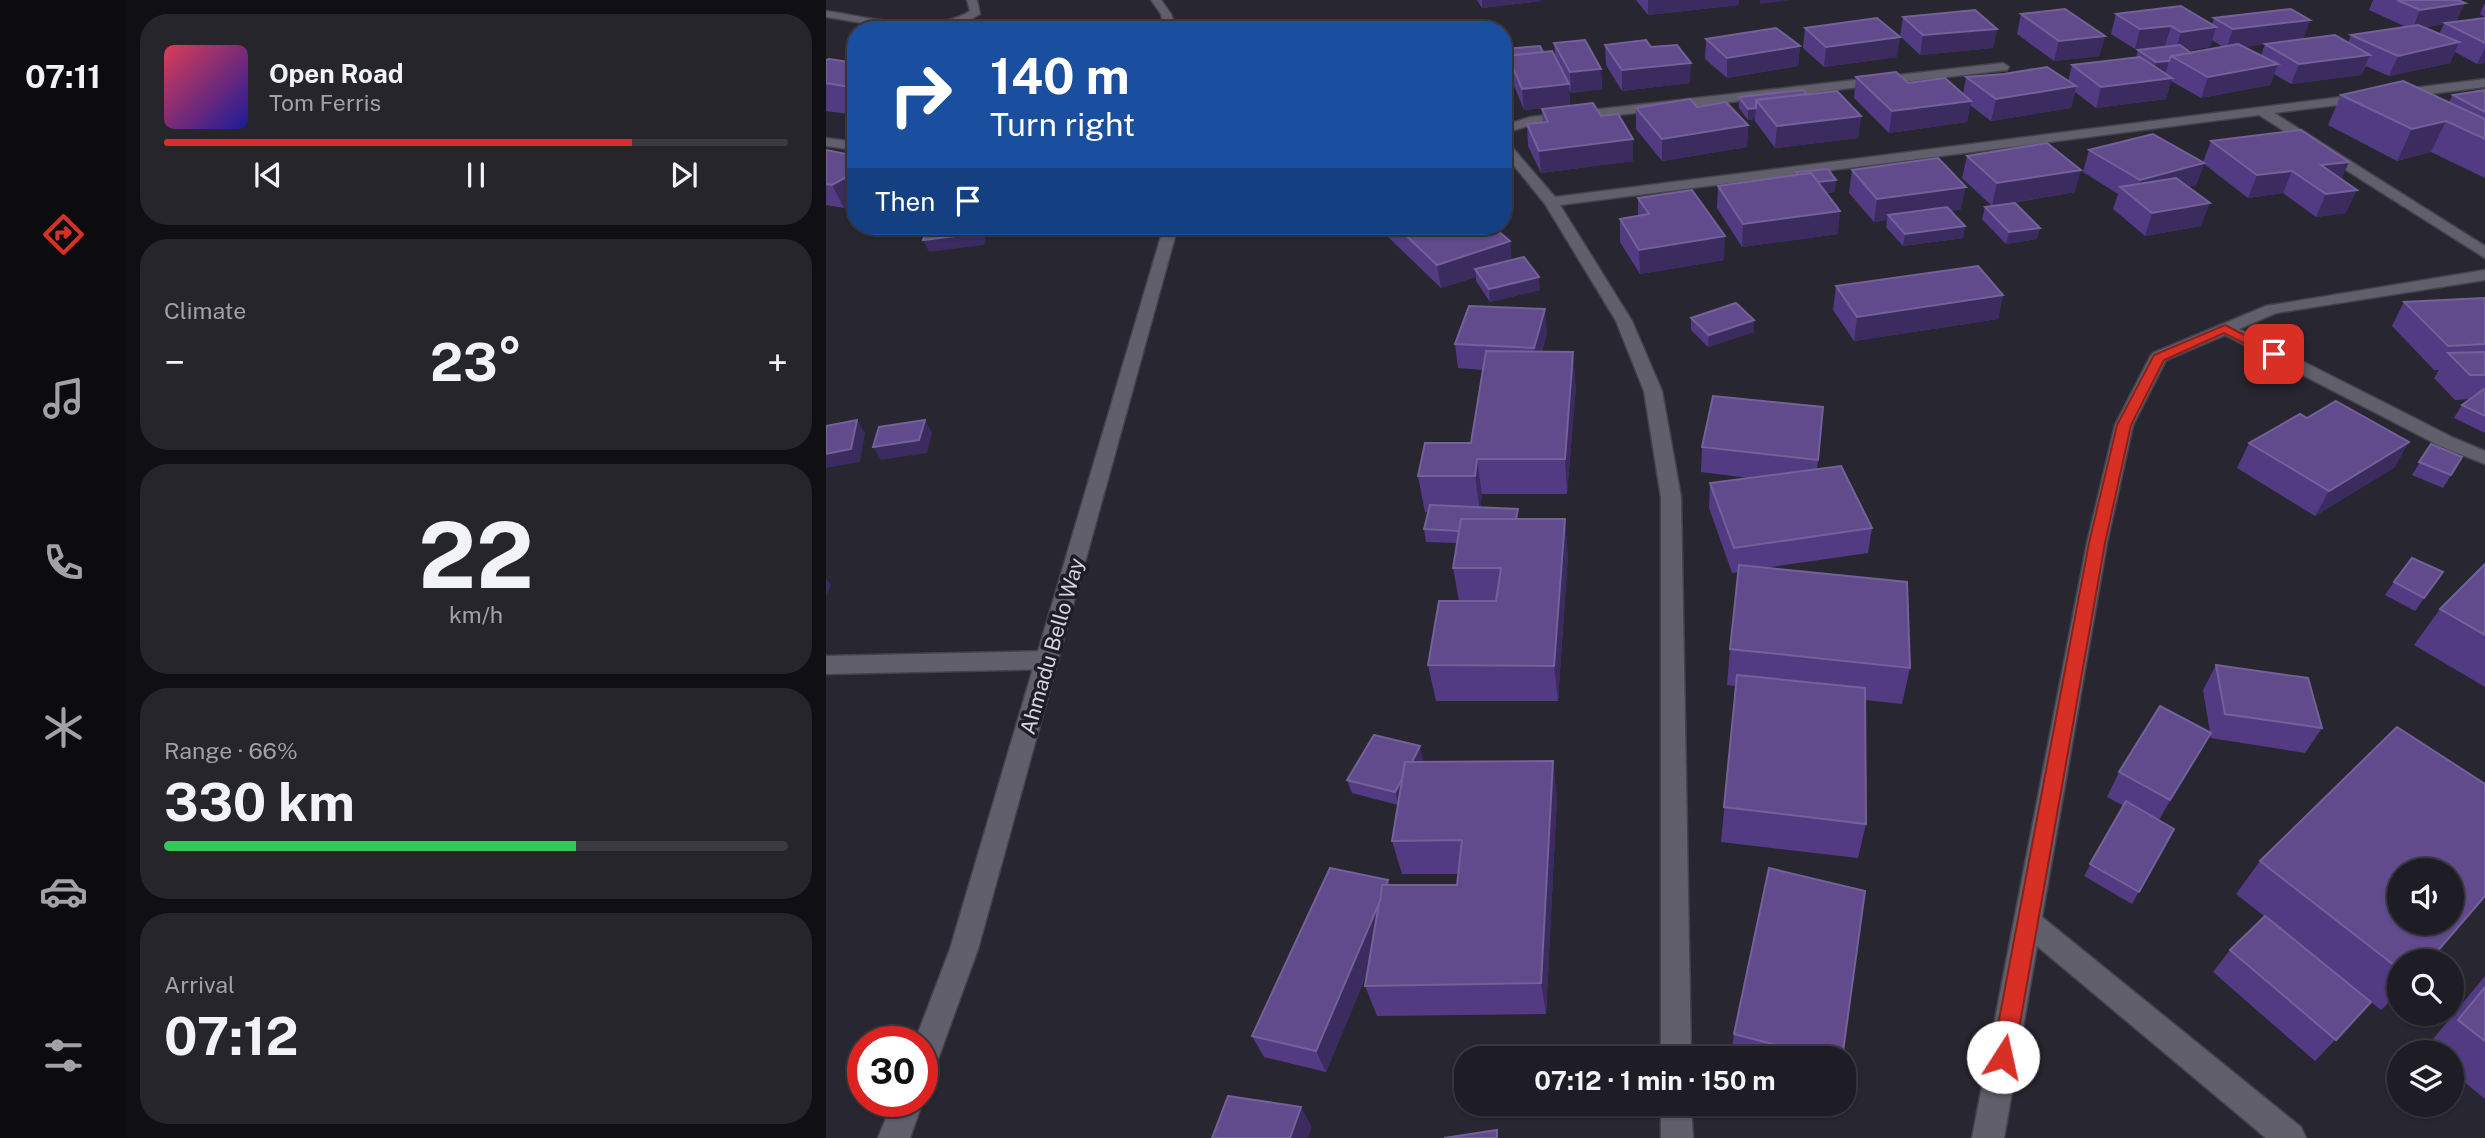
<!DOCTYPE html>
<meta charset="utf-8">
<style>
:root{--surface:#1e1c24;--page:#26252c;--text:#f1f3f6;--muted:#a1a1a6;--line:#3c3a41;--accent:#d93025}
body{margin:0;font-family:"Public Sans",sans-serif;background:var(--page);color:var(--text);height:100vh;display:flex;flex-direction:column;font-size:26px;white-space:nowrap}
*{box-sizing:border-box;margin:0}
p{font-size:23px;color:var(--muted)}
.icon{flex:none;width:38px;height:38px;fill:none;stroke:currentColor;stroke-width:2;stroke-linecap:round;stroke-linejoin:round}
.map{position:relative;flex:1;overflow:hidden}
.drawer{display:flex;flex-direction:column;gap:14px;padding:14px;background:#100f14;width:700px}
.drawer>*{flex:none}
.guide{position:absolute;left:21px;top:21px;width:665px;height:214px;border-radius:28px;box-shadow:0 2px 5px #0004,0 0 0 2px var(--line);background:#1a4fa0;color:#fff;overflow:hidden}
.fabs{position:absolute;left:1561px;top:858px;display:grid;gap:14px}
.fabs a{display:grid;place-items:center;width:77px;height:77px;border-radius:50%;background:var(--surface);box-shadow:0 2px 5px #0004,0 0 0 2px var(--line);font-size:35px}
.speed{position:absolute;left:21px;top:1026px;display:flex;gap:14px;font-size:35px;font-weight:700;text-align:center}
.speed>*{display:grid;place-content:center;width:91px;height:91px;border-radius:50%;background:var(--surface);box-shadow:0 2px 5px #0004,0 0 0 2px var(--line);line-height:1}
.speed .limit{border:10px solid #d22;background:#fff;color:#111}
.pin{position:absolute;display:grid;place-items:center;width:60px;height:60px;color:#fff;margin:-30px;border-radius:14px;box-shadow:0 4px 10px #0006}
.me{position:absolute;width:77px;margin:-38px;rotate:10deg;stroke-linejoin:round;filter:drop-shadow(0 0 5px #0008)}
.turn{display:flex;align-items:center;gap:24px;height:147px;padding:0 28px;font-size:32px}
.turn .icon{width:91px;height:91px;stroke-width:2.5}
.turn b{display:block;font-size:49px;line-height:60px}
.then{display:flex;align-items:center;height:66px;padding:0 28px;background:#0003;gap:14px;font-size:26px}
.big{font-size:52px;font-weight:700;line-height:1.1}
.drawer .card{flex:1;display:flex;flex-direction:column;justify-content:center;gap:10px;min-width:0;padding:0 24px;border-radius:28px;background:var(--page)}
.drawer .dial{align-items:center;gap:0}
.dial b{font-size:91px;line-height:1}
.song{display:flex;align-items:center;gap:21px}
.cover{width:84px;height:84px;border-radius:10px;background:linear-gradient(135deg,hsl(350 70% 55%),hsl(240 70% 35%))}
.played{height:7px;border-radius:4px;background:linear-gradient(90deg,var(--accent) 75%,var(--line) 75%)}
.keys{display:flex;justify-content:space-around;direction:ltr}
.heat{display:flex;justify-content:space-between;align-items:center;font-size:38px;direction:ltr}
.charge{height:10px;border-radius:5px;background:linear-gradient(90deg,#34c759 66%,var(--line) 0)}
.trip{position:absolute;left:628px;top:1046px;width:402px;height:70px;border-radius:28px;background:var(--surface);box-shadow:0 2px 5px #0004,0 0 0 2px var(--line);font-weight:700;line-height:70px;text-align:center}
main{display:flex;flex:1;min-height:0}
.menu{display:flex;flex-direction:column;width:126px;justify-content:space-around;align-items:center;background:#0c0b0e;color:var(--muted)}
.menu .icon{width:49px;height:49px}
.menu .active{color:var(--accent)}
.menu b{font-size:32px;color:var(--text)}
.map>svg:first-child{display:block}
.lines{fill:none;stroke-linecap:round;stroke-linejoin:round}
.street-casing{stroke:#44424b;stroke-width:3}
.secondary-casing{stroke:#44424b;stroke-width:3}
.street{fill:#615f6b;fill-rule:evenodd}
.secondary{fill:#615f6b;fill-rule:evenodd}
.wall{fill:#533b84;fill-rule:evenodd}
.shaded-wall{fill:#3c2b5e}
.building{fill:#614b8d;stroke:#736199;stroke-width:2;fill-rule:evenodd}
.route{fill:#d93025;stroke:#8d1f18;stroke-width:2}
.labels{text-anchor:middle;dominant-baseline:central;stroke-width:7;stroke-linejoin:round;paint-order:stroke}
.street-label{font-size:21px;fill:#d6d5db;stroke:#1f1d26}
</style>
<main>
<nav class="menu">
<b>07:11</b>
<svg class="icon active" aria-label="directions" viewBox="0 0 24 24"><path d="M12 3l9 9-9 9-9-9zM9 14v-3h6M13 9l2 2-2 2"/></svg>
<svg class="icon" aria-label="music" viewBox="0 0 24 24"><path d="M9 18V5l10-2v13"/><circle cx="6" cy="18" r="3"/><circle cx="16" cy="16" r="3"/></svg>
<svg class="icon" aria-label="phone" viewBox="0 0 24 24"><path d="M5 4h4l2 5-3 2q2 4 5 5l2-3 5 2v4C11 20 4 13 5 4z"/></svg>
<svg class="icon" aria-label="climate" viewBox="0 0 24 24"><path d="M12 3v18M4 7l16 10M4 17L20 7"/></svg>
<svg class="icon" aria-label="car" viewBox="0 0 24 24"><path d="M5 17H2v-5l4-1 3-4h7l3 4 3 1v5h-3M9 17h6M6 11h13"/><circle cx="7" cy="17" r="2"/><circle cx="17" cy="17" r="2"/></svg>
<svg class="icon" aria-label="filters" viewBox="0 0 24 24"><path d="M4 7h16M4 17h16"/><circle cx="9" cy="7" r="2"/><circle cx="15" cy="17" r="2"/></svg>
</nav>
<section class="drawer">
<div class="card">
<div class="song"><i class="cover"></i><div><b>Open Road</b><p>Tom Ferris</p></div></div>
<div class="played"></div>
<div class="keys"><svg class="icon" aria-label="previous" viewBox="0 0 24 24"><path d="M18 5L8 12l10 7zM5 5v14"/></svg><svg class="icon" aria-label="pause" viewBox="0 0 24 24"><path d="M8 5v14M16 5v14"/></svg><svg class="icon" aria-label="next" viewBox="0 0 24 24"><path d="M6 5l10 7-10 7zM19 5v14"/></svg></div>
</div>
<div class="card"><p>Climate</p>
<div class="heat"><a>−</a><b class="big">23°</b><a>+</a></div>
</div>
<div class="card dial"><b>22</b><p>km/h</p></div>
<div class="card"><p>Range · 66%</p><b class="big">330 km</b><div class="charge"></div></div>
<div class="card"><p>Arrival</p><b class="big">07:12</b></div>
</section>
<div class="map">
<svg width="1659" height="1138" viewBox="0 0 1659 1138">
<rect width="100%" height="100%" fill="#282630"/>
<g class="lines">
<defs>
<g id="street">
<path d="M141,0H151L154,14C110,42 49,24 0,17V11C44,17 104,36 144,11Z"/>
<path d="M1177,63L1183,67L1181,70L706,125L685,131L679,139L729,197L1539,94L1545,98L1543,101L1448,113L1659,246V258L1433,115L734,205L806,321L836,391L855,497L865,1059H835V497L818,391L790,321L719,204L677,152V126L704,117Z"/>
<path d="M1659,79V87L1571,98L1565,94L1571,90Z"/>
<path d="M0,138L30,142V150L0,146Z"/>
<path d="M1659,270V280L1450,313L1413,329L1628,438L1659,451V464L1614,446L1399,335L1340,360L1307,425L1281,543L1216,917L1475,1127L1480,1138H1440L1211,946L1178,1138H1146L1261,543L1289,425L1324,357L1327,353L1440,306Z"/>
<path d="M222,651L230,654L233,660L230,666L222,669L0,674V656Z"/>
<path d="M835,1104H865L867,1138H835Z"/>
</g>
<g id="secondary">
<path d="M325,0H335L345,14L351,30H339L335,14Z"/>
<path d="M338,226H352L152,949L107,1073L96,1077V1041H89L124,949Z"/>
<path d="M96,1098L97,1101L84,1138H52L67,1101H96Z"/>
</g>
</defs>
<!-- street casing -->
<use href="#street" class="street-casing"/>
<!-- secondary casing -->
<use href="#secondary" class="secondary-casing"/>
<!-- street -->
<use href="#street" class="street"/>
<!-- secondary -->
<use href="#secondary" class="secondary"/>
</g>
<!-- wall -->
<g class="wall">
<path d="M651,0H715V1L656,8Z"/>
<path d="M810,0H913V5L822,15Z"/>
<path d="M1547,0H1632L1630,21L1659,18V63L1651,64L1629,52L1624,63L1563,76L1540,66L1535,75L1465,84L1448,74L1444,85L1375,98L1345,81L1340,99L1270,108L1249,92L1245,108L1165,121L1144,105L1141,122L1063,133L1028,98L1030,77L1082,83L1137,94L1140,77L1242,81L1246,65L1310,57L1312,50L1341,47L1339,46L1309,49L1285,34L1290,14L1386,24L1388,18L1484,20L1477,39L1522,43L1525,35L1580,27L1543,10ZM1618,24L1613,34L1598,28ZM1386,40L1397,47L1365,53L1361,50L1384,47ZM1439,44L1435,56L1417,47Z"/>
<path d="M1658,4H1659V17L1654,14Z"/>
<path d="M1195,14L1279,36L1273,56L1228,61L1191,34Z"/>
<path d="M1077,17L1171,29L1167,48L1094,55L1074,36Z"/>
<path d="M979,28L1071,57L998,67L977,48Z"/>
<path d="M880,39L974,46L972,66L901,78L879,59Z"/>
<path d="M728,43L775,69L776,89L745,93L743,89L744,105L698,110L684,76L683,66H677V49L717,52L729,57Z"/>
<path d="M779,45L825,47L864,83L796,91L780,65Z"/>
<path d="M0,60L30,63V115L0,111Z"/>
<path d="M1659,90V178L1605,152L1571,161L1502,125L1515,95L1623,102L1627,95Z"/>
<path d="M981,94L1035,116L1032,138L949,148L929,121V119L922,120L913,108V97Z"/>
<path d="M871,107L922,125L921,147L836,161L810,129V108Z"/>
<path d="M716,109L775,116L807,161L715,173L702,146L701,124L717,122Z"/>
<path d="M1385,141L1523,162L1515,179L1520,213L1490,217L1457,193L1422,198L1378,164L1370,185L1362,187L1375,226L1319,236L1287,209L1292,194L1257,172L1263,150L1377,162Z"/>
<path d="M0,150L30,156V201L18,208L0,205Z"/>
<path d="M1141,156L1249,192L1175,205L1214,228L1211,239L1180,244L1156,219L1159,207L1166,206L1136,178Z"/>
<path d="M1026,170L1135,209L1125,211L1139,226L1137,238L1077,246L1060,227L1061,220L1048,222L1023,193Z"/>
<path d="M970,172L1009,192L1000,193L1012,234L916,247L891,208L892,186L969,175Z"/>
<path d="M812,198L898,260L814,274L794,242V219L812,216Z"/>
<path d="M559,226H666L684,241L685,260L714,290L664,302L650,281V277L615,288L561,236Z"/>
<path d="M1010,286L1177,295L1172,319L1028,341L1007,310Z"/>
<path d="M1659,298V433L1628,418L1636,405L1644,399L1629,400L1608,378L1613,370H1608L1566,326L1578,302Z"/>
<path d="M865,318L928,320V332L882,347L865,330Z"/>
<path d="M721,333L716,352L750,386L741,494H656L654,507L693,519L742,554L732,701H610L602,665L633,601L627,568L631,543L600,542L598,529L603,512H599L592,476L645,443L657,370L632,368L629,344Z"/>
<path d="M997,407L991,469L1046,528L1042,553L939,568L1084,668L1076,704L1039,700L1040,824L1032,858L895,842L910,686L901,685L904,649L913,572L906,573L883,508L884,483L923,478L875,472L876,447Z"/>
<path d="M1423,443L1569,467L1489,516L1411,468Z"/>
<path d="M1605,444L1636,457L1617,488L1586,475Z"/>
<path d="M1659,564V687L1588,645L1614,609Z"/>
<path d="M1617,572L1589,611L1559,595L1568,582Z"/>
<path d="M1390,665L1496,728L1479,753L1385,738L1384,733L1333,820L1348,829L1306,904L1258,876L1298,806L1281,797L1293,772L1384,732L1377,690Z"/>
<path d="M597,759L596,762L731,796L720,1014L551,1016L539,986L542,971L500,1072L438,1057L426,1036L562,880L564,885H631L632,874H576L566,841L572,805L526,793L521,780Z"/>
<path d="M1434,861L1573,961V993L1555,1010L1545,1002L1489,1061L1387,972L1404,950L1438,916L1410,894Z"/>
<path d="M1659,976V1099L1626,1072V1052H1601L1598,1050Z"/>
<path d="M908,1034L1016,1059H920L905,1055Z"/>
</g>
<!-- shaded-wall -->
<g class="shaded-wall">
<path d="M656,0H715V1L656,8Z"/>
<path d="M822,0H913V5L822,15Z"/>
<path d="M934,0H965L934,4Z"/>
<path d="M1639,3L1630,22L1619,23L1618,24L1586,30L1594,10Z"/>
<path d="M1484,20L1477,40L1400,49L1407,29Z"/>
<path d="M1345,26L1339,46L1309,49L1314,29Z"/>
<path d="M1390,27L1384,47L1349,52L1355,32Z"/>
<path d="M1171,29L1167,48L1094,55L1097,35Z"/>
<path d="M1279,36L1273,56L1228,61L1233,41Z"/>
<path d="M1074,37L1071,57L998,67L1000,47Z"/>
<path d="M1633,42L1624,63L1563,76L1572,56Z"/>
<path d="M974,46L972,66L901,78V58Z"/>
<path d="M1659,48V63L1651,64Z"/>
<path d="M717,52L682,56L683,66H677V56Z"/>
<path d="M1544,55L1535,75L1465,84L1473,64Z"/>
<path d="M1343,61L1340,72L1327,73L1330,62Z"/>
<path d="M865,63L864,83L796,91V70Z"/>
<path d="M1452,64L1444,85L1375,98L1382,77Z"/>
<path d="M775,69L776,89L745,93L744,72Z"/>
<path d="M1346,78L1340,99L1270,108L1275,87Z"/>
<path d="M743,84L744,105L698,110L696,89Z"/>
<path d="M1250,86L1245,108L1165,121L1170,99Z"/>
<path d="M1145,101L1141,122L1063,133L1066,111Z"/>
<path d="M930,108L929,119L922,120V109Z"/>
<path d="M1035,116L1032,138L949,148L951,126Z"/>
<path d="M1620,121L1605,152L1571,161L1586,129Z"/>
<path d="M922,125L921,147L836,161V139Z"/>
<path d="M807,139V161L715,173L713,151Z"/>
<path d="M1523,162L1513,184L1495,165Z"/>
<path d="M1378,163L1370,185L1312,201L1308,198L1314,180Z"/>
<path d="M1255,170L1249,192L1166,206L1171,183Z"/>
<path d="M1466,171L1457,193L1422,198L1431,175Z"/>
<path d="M30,172V201L18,208L6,185Z"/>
<path d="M1010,180L1009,192L976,195L977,184Z"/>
<path d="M1140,187L1135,209L1066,219L1062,215L1061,220L1048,222L1051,199Z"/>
<path d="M1531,190L1520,213L1490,217L1500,194Z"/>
<path d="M1384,203L1375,226L1319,236L1326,213Z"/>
<path d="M1014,211L1012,234L916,247L917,224Z"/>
<path d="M155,226H161L162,230L158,245L103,252L97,240Z"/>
<path d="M1139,226L1137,238L1077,246L1079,234Z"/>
<path d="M1214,228L1211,239L1180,244L1183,232Z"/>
<path d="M899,236L898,260L814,274L813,250Z"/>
<path d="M684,241L686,265L649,269L650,277L615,288L611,265Z"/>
<path d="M713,277L714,290L664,302L663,289Z"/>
<path d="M1177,295L1172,319L1028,341L1031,317Z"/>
<path d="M719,309L721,333L710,373L708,348Z"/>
<path d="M928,320V332L882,347L883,335Z"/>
<path d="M747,352L750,386L741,494L739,459Z"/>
<path d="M31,420L39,433L34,462L0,468V454Z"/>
<path d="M99,420L106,433L101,453L55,460L47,447Z"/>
<path d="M1583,442L1569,467L1489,516L1503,491Z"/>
<path d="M651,459L656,494L654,512L649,476Z"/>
<path d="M739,519L742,554L732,701L728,666Z"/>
<path d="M0,578L5,585L0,597Z"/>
<path d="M1385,733L1371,757L1330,825L1344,800Z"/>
<path d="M594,746L597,759L573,805L569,792Z"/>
<path d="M727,761L731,796L720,1014L715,983Z"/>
<path d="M562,880L570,903L500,1072L490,1051Z"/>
<path d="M475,1107L486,1127L482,1138H464Z"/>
</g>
<!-- building -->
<g class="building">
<path d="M1571,0H1632L1639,3L1594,10Z"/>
<path d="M1355,6L1390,27L1355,32L1345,26L1314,29L1290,14Z"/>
<path d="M1239,9L1279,36L1233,41L1195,14Z"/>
<path d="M1465,9L1484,20L1407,29L1388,18Z"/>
<path d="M1149,10L1171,29L1097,35L1077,17Z"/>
<path d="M1051,18L1074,37L1000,47L979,28Z"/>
<path d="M1659,18V43L1619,23Z"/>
<path d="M1592,25L1633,42L1572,56L1525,35Z"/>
<path d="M950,28L974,46L901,58L880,39Z"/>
<path d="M1509,35L1544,55L1473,64L1439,44Z"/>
<path d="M759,40L775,69L744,72L728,43Z"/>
<path d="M820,40L825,47L851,45L865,63L796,70L779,45Z"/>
<path d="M1412,44L1452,64L1382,77L1345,56Z"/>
<path d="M1354,45L1365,53L1345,56L1343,61L1330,62L1312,50Z"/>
<path d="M714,46L717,52L677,56V49Z"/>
<path d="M726,51L743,84L696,89L682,56Z"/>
<path d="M1314,57L1346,78L1275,87L1246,65Z"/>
<path d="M3,59L30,63V88L0,83V60Z"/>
<path d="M1221,67L1250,86L1170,99L1140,77L1178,74Z"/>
<path d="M1070,72L1082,83L1119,78L1145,101L1066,111L1030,77Z"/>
<path d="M1577,81L1659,119V139L1620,121L1586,129L1515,95Z"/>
<path d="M977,90L981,94L930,100V108L922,109L913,97Z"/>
<path d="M1659,90V112L1627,95Z"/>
<path d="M1011,91L1035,116L951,126L930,100Z"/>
<path d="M864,99L871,107L900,102L922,125L836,139L810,108Z"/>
<path d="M767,103L775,116L792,114L807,139L713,151L701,124L722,122L716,109Z"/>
<path d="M1475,130L1523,162L1495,165L1531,190L1500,194L1466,171L1431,175L1385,141Z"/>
<path d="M1327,134L1378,163L1314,180L1263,150Z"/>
<path d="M1221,143L1255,170L1171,183L1141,156Z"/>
<path d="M0,150L30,156V172L6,185L0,184Z"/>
<path d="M1112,158L1140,187L1051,199L1026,170Z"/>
<path d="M1002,169L1010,180L992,182L985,173L972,175L970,172Z"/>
<path d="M985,173L1014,211L917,224L892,186Z"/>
<path d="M1350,178L1384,203L1326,213L1294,187Z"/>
<path d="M866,190L899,236L813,250L794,219L823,214L812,198Z"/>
<path d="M1189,203L1214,228L1183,232L1159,207Z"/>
<path d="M1121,207L1139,226L1079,234L1062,215Z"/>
<path d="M102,226H155L153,233L97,240Z"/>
<path d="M570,226H666L684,241L611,265Z"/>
<path d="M698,257L713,277L663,289L649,269Z"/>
<path d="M1152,266L1177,295L1031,317L1010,286Z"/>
<path d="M1659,298V344L1622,346L1578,302Z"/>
<path d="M910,303L928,320L883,335L865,318Z"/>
<path d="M643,306L719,309L708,348L629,344Z"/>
<path d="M660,351L747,352L739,459H651L649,476H592L599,443H645Z"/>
<path d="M1659,352V375H1644L1622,353Z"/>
<path d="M1658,389H1659V416L1636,405Z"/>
<path d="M887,396L997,407L992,460L876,447Z"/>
<path d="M1510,401L1583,442L1503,491L1423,443L1474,414L1481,418Z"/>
<path d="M31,420L25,449L0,454V426Z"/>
<path d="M99,420L93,440L47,447L53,427Z"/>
<path d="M1605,444L1636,457L1625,475L1593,462Z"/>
<path d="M1015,466L1046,528L908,548L884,483Z"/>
<path d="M604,505L692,509L690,519H635L633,531L598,529Z"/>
<path d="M635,519H739L728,666L602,665L613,601H670L675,568H627Z"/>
<path d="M1586,558L1617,572L1598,598L1568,582Z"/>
<path d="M1659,564V635L1614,609Z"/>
<path d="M913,565L1081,582L1084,668L904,649Z"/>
<path d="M1390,665L1482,678L1496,728L1399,714Z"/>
<path d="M911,675L1039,688L1040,824L898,807Z"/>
<path d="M1334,706L1385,733L1344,800L1293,772Z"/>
<path d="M1571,727L1659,784V896L1603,961H1573V969L1434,861ZM1573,870H1626V922H1573Z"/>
<path d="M548,735L594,746L586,762H579L576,779L569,792L521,780Z"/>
<path d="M727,761L715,983L539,986L556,885H631L636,840L566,841L579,762Z"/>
<path d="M1300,801L1348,829L1313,892L1264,864Z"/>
<path d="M504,868L562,880L560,885H556L554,901L490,1051L426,1036Z"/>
<path d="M943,868L1039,891L1016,1059H1004L908,1034Z"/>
<path d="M1439,916L1545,1002L1510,1040L1404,950Z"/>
<path d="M1659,987V1041L1632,1020Z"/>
<path d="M402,1096L475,1107L464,1138H386Z"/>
<path d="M671,1130V1138H618Z"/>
</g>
<!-- route -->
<path class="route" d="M1399,325L1455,354L1453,356H1444L1398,333L1338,360L1305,425L1279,543L1188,1057L1185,1065L1177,1068L1169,1065L1166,1057L1263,543L1291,425L1328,355Z"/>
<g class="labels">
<!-- street labels -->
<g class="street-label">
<text transform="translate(226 646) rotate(-74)">Ahmadu Bello Way</text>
</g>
</g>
</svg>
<div class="fabs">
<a><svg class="icon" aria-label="sound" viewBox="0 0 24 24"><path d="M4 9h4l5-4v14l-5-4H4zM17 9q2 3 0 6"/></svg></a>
<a><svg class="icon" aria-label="search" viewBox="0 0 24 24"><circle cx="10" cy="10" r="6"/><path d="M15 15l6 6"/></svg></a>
<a><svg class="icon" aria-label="layers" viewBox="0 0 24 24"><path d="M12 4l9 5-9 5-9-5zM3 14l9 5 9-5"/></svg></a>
</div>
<div class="speed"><div class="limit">30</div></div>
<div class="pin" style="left:1448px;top:354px;background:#d93025"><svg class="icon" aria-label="arrive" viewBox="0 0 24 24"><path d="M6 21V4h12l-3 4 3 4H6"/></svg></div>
<svg class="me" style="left:1177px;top:1057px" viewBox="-20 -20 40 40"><circle r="19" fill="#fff"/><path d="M0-13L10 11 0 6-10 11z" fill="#d93025"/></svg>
<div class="trip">07:12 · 1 min · 150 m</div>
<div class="guide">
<div class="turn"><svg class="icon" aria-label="right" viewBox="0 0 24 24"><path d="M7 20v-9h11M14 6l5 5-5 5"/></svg><div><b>140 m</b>Turn right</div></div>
<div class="then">Then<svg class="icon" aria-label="arrive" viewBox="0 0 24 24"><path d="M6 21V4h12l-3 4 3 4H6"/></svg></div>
</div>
</div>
</main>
